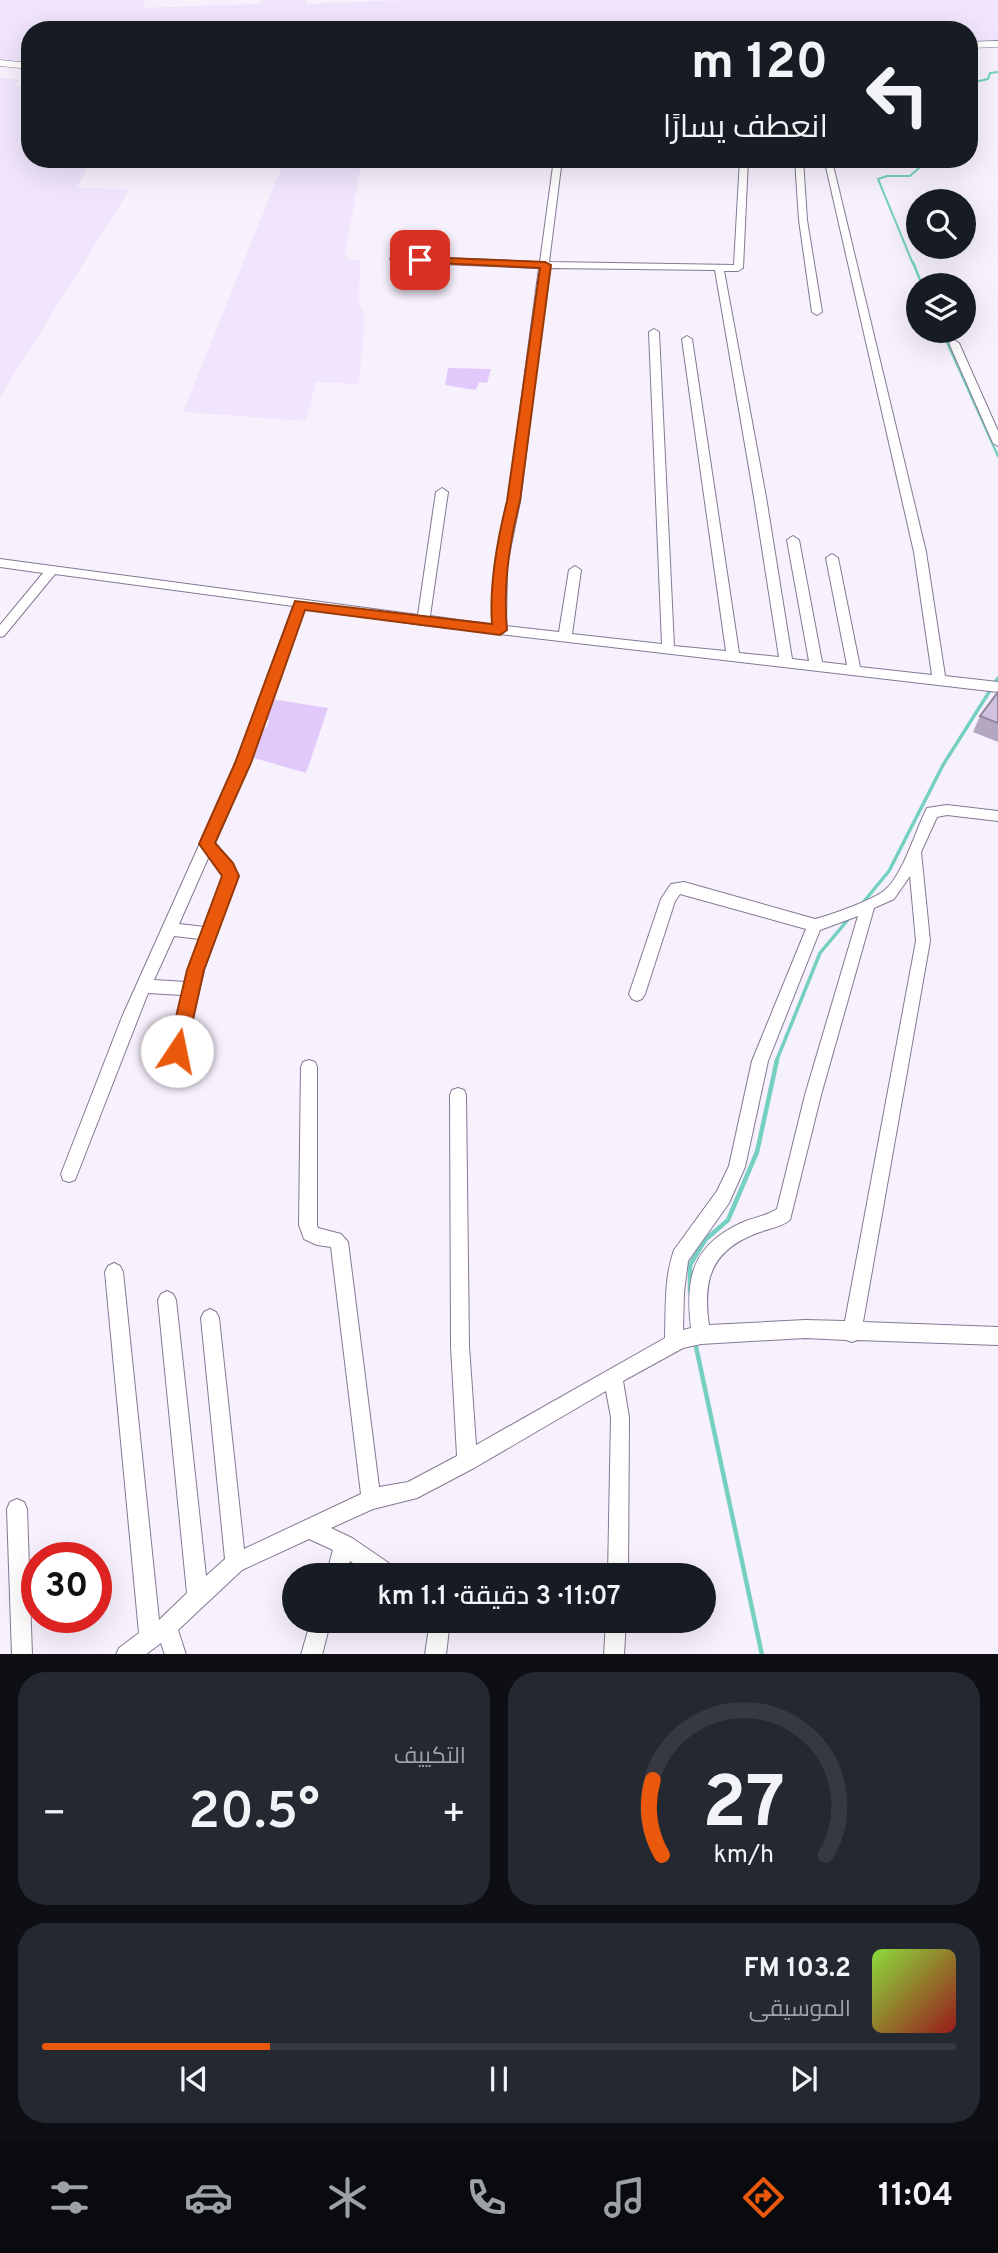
<!DOCTYPE html>
<html lang="ar">
<meta charset="utf-8">
<style>
:root{--surface:#171b24;--page:#242831;--text:#f1f3f6;--muted:#9ea1a6;--line:#363941;--accent:#ea580c}
body{margin:0;font-family:Overpass,Cairo,sans-serif;background:var(--page);color:var(--text);direction:rtl;height:100vh;display:flex;flex-direction:column;font-size:26px;white-space:nowrap}
*{box-sizing:border-box;margin:0}
p{font-size:23px;color:var(--muted)}
.icon{flex:none;width:38px;height:38px;fill:none;stroke:currentColor;stroke-width:2;stroke-linecap:round;stroke-linejoin:round}
.map{position:relative;height:1654px;overflow:hidden;direction:ltr}
.panel{display:flex;flex-direction:column;gap:18px;padding:18px;background:#0d0f14;flex:1}
.panel>*{flex:none}
.guide{position:absolute;left:21px;top:21px;width:957px;height:147px;border-radius:28px;box-shadow:0 7px 28px #0002;direction:rtl;background:#171b24;color:var(--text);overflow:hidden}
.tools{position:absolute;left:906px;top:189px;display:grid;gap:14px}
.tools a{display:grid;place-items:center;width:70px;height:70px;border-radius:50%;background:var(--surface);box-shadow:0 7px 28px #0002;font-size:35px}
.speed{position:absolute;left:21px;top:1542px;display:flex;gap:14px;font-size:35px;font-weight:700;text-align:center}
.speed>*{display:grid;place-content:center;width:91px;height:91px;border-radius:50%;background:var(--surface);box-shadow:0 7px 28px #0002;line-height:1}
.speed .limit{border:10px solid #d22;background:#fff;color:#111}
.pin{position:absolute;display:grid;place-items:center;width:60px;height:60px;color:#fff;margin:-30px;border-radius:14px;box-shadow:0 4px 10px #0006}
.me{position:absolute;width:77px;margin:-38px;rotate:11deg;stroke-linejoin:round;filter:drop-shadow(0 0 5px #0008)}
.turn{display:flex;align-items:center;gap:24px;height:147px;padding:0 35px;font-size:32px}
.turn .icon{width:91px;height:91px;stroke-width:2.5}
.turn b{display:block;font-size:49px;line-height:60px}
.big{font-size:52px;font-weight:600;line-height:1.1}
.panel .widget{flex:1;display:flex;flex-direction:column;justify-content:center;gap:10px;min-width:0;padding:0 24px;border-radius:28px;background:var(--page)}
.panel .dial{align-items:center;gap:0}
.dial svg{height:182px;overflow:visible;fill:none;stroke:var(--line);stroke-width:7;stroke-linecap:round;text-anchor:middle}
.dial text{fill:var(--text);stroke:none}
.song{display:flex;align-items:center;gap:21px}
.cover{width:84px;height:84px;border-radius:10px;background:linear-gradient(135deg,hsl(90 70% 55%),hsl(0 70% 35%))}
.played{height:7px;border-radius:4px;background:linear-gradient(90deg,var(--accent) 25%,var(--line) 25%)}
.keys{display:flex;justify-content:space-around;direction:ltr}
.heat{display:flex;justify-content:space-between;align-items:center;font-size:38px;direction:ltr}
.panel .tiles{flex:1;display:grid;gap:18px;grid-template-columns:1fr 1fr}
.widget:last-child{grid-column:span 2}
.trip{position:absolute;left:282px;top:1563px;width:434px;height:70px;border-radius:35px;background:var(--surface);box-shadow:0 7px 28px #0002;font-weight:600;line-height:70px;text-align:center;direction:rtl}
.tabs{display:flex;height:112px;justify-content:space-around;align-items:center;background:#090b0e;color:var(--muted)}
.tabs .icon{width:49px;height:49px}
.tabs .on{color:var(--accent)}
.tabs b{font-size:32px;color:var(--text)}
.map>svg:first-child{display:block}
.built{fill:#f0e5fc}
.green{fill:#e1cafb}
.lines{fill:none;stroke-linecap:round;stroke-linejoin:round}
.stream-far3{stroke:#75d0c1;stroke-width:2}
.stream-far2{stroke:#75d0c1;stroke-width:2.5}
.stream-far1{stroke:#75d0c1;stroke-width:3.5}
.stream{stroke:#75d0c1;stroke-width:4.5}
.minor-casing{stroke:#857894;stroke-width:2}
.major-casing{stroke:#857894;stroke-width:1}
.minor{fill:#fff;fill-rule:evenodd}
.major{fill:#fff;fill-rule:evenodd}
.wall{fill:#b4a7c2}
.building{fill:#d1c2e1;stroke:#92889e;stroke-width:2}
.route{fill:#ea580c;stroke:#983908;stroke-width:2}
</style>
<div class="map">
<svg width="998" height="1655" viewBox="0 0 998 1655">
<rect width="100%" height="100%" fill="#f7f1fe"/>
<!-- built -->
<g class="built">
<path d="M0,0H145L143,8L258,4L263,0H307V4L403,0H998V40L970,41V30H30V64L0,61Z"/>
<path d="M0,78L20,79L15,86L30,87V159H93L76,187L129,190L0,397Z"/>
<path d="M285,159H362L345,255L349,260H360L359,302L365,316L359,384L316,382L306,421L183,412Z"/>
</g>
<!-- green -->
<g class="green">
<path d="M448,368L491,369L487,383L479,382L476,390L445,385Z"/>
<path d="M271,699L328,708L306,773L254,758L261,729L267,727L269,721L264,718Z"/>
</g>
<g class="lines">
<!-- stream-far3 -->
<g class="stream-far3">
<path d="M970,83L988,79L990,73L998,72"/>
<path d="M913,264L878,179L887,176H910L929,159"/>
</g>
<!-- stream-far2 -->
<g class="stream-far2">
<path d="M913,262L922,285"/>
<path d="M942,331L998,456"/>
</g>
<!-- stream-far1 -->
<g class="stream-far1">
<path d="M861,905L889,871L943,765L998,678"/>
<path d="M776,1062L820,953L851,916"/>
</g>
<!-- stream -->
<g class="stream">
<path d="M690,1293V1265L705,1240L728,1220L757,1152L777,1060"/>
<path d="M695,1342L762,1655"/>
</g>
<defs>
<g id="minor">
<path d="M554,159H562L549,262L734,265L740,159H748L743,268L738,271H724L766,497L792,659L809,661L787,540L793,536L799,540L822,662L847,665L826,558L832,554L838,558L860,667L932,675L914,552L826,167L833,165L926,552L945,676L998,682V692L423,625L305,608L250,763L215,843L232,863L238,876L204,970L185,1051L183,1056L177,1058L171,1056L169,1051L182,995L148,993L75,1180L69,1182L63,1180L61,1174L122,1017L236,763L293,606L55,574L4,636L0,637V625L43,573L0,567V559L418,615L436,492L442,488L448,492L430,616L494,625L495,565L508,501L539,268L395,262L390,259L395,256L540,262ZM549,268L715,270L754,497L779,657L739,653L692,339L687,336L682,339L726,651L674,646L659,332L654,329L649,332L662,644L572,634L581,570L575,566L569,570L559,632L506,626L507,565L520,501ZM209,856L224,876L205,927L179,924ZM174,936L200,939L186,982L154,980Z"/>
<path d="M795,159H803L807,220L822,312L817,315L812,312L799,220Z"/>
<path d="M954,340L959,343L998,431V446L993,443L949,343Z"/>
<path d="M947,805L998,811V821L947,815L937,817L921,852L930,941L863,1322L998,1327V1345L857,1340L852,1342L846,1340L805,1338L701,1344L683,1348L623,1381L629,1417L628,1575H608L611,1417L606,1391L474,1468L417,1498L373,1509L331,1528L352,1538L396,1568L399,1575H371L350,1561L346,1575H326L333,1550L309,1539L242,1570L178,1630L186,1655H165L161,1643L145,1655H116L119,1648L139,1633L105,1272L108,1266L114,1263L120,1266L123,1272L159,1620L187,1593L158,1300L161,1294L167,1291L173,1294L176,1300L206,1576L225,1559L201,1318L204,1312L210,1309L216,1312L219,1318L244,1549L361,1494L331,1247L317,1245L304,1239L299,1225L301,1067L303,1062L309,1060L315,1062L317,1067V1225L318,1228L341,1234L348,1242L379,1487L408,1482L457,1456L451,1346L450,1095L452,1090L458,1088L464,1090L466,1095L469,1346L476,1445L665,1338C666,1309 664,1278 674,1250L717,1191L729,1166L752,1061L806,929L680,894L675,901L645,994L642,999L637,1001L632,999L629,994L661,899L671,884L684,882L815,919C831,915 873,900 885,890C904,873 915,831 927,808ZM910,876L916,941L845,1321L805,1320L709,1325C702,1278 712,1249 760,1232C771,1228 781,1227 790,1220L821,1095L874,908L894,899ZM858,916L805,1095L777,1209C766,1216 752,1218 741,1223C692,1246 685,1278 691,1328L683,1330L684,1292L688,1261L729,1203L745,1167L768,1061L820,930Z"/>
<path d="M17,1499L24,1502L27,1509L32,1655H12L7,1509L10,1502Z"/>
<path d="M311,1620H331L322,1655H301Z"/>
<path d="M430,1620H450L446,1655H425Z"/>
<path d="M606,1620H626L624,1655H604Z"/>
</g>
<g id="major">
<path d="M998,41V47L970,48V42Z"/>
<path d="M0,60L30,63V69L0,66Z"/>
</g>
</defs>
<!-- minor casing -->
<use href="#minor" class="minor-casing"/>
<!-- major casing -->
<use href="#major" class="major-casing"/>
<!-- minor -->
<use href="#minor" class="minor"/>
<!-- major -->
<use href="#major" class="major"/>
</g>
<!-- wall -->
<path class="wall" d="M998,692V742L973,732L980,716Z"/>
<!-- building -->
<path class="building" d="M998,692V723L980,716Z"/>
<!-- route -->
<path class="route" d="M420,257L545,262L551,265L520,501C509,543 503,587 507,630L500,635L305,610L251,763L215,843L233,863L239,876L204,970L186,1051L184,1057L177,1059L171,1057L168,1051L187,970L222,876L199,844L235,763L295,601L492,624C489,583 497,541 507,501L540,268L416,262L415,260Z"/>
</svg>
<div class="tools">
<a><svg class="icon" aria-label="search" viewBox="0 0 24 24"><circle cx="10" cy="10" r="6"/><path d="M15 15l6 6"/></svg></a>
<a><svg class="icon" aria-label="layers" viewBox="0 0 24 24"><path d="M12 4l9 5-9 5-9-5zM3 14l9 5 9-5"/></svg></a>
</div>
<div class="speed"><div class="limit">30</div></div>
<div class="pin" style="left:420px;top:260px;background:#d93025"><svg class="icon" aria-label="arrive" viewBox="0 0 24 24"><path d="M6 21V4h12l-3 4 3 4H6"/></svg></div>
<svg class="me" style="left:177px;top:1051px" viewBox="-20 -20 40 40"><circle r="19" fill="#fff"/><path d="M0-13L10 11 0 6-10 11z" fill="#ea580c"/></svg>
<div class="trip">11:07 · 3 دقيقة · 1.1 km</div>
<div class="guide">
<div class="turn"><svg class="icon" aria-label="left" viewBox="0 0 24 24"><path d="M17 20v-9H6M10 6l-5 5 5 5"/></svg><div><b>120 m</b>انعطف يسارًا</div></div>
</div>
</div>
<section class="panel">
<div class="tiles">
<div class="widget dial"><svg viewBox="0 0 100 80">
<path d="M14 69A42 42 0 1 1 86 69"/>
<path d="M14 69A42 42 0 0 1 10 36" stroke="#ea580c"/>
<text x="50" y="56" font-size="32" font-weight="700">27</text>
<text x="50" y="72" font-size="11">km/h</text>
</svg></div>
<div class="widget"><p>التكييف</p>
<div class="heat"><a>−</a><b class="big">20.5°</b><a>+</a></div>
</div>
<div class="widget">
<div class="song"><i class="cover"></i><div><b>103.2 FM</b><p>الموسيقى</p></div></div>
<div class="played"></div>
<div class="keys"><svg class="icon" aria-label="previous" viewBox="0 0 24 24"><path d="M18 5L8 12l10 7zM5 5v14"/></svg><svg class="icon" aria-label="pause" viewBox="0 0 24 24"><path d="M8 5v14M16 5v14"/></svg><svg class="icon" aria-label="next" viewBox="0 0 24 24"><path d="M6 5l10 7-10 7zM19 5v14"/></svg></div>
</div>
</div>
</section>
<nav class="tabs">
<b>11:04</b>
<svg class="icon on" aria-label="directions" viewBox="0 0 24 24"><path d="M12 3l9 9-9 9-9-9zM9 14v-3h6M13 9l2 2-2 2"/></svg>
<svg class="icon" aria-label="music" viewBox="0 0 24 24"><path d="M9 18V5l10-2v13"/><circle cx="6" cy="18" r="3"/><circle cx="16" cy="16" r="3"/></svg>
<svg class="icon" aria-label="phone" viewBox="0 0 24 24"><path d="M5 4h4l2 5-3 2q2 4 5 5l2-3 5 2v4C11 20 4 13 5 4z"/></svg>
<svg class="icon" aria-label="climate" viewBox="0 0 24 24"><path d="M12 3v18M4 7l16 10M4 17L20 7"/></svg>
<svg class="icon" aria-label="car" viewBox="0 0 24 24"><path d="M5 17H2v-5l4-1 3-4h7l3 4 3 1v5h-3M9 17h6M6 11h13"/><circle cx="7" cy="17" r="2"/><circle cx="17" cy="17" r="2"/></svg>
<svg class="icon" aria-label="filters" viewBox="0 0 24 24"><path d="M4 7h16M4 17h16"/><circle cx="9" cy="7" r="2"/><circle cx="15" cy="17" r="2"/></svg>
</nav>
